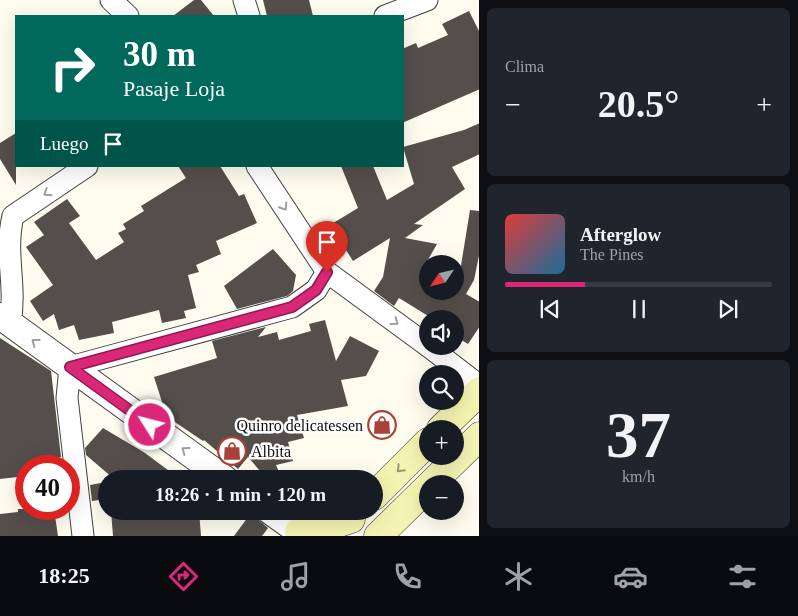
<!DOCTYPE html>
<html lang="es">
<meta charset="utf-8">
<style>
:root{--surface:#171b24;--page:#20242c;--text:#f1f3f6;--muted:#9ea1a6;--line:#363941;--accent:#db2777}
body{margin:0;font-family:Georgia,serif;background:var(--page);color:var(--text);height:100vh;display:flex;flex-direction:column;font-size:19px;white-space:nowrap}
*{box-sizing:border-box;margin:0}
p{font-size:16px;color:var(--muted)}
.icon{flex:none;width:28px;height:28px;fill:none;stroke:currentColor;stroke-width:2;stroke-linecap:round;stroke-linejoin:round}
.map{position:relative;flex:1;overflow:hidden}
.drawer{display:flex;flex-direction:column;gap:8px;padding:8px;background:#0d0f14;width:319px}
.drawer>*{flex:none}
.top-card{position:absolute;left:15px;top:15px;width:389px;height:152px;border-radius:0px;box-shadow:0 5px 20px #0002;background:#00695c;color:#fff;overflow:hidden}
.needle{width:32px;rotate:235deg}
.controls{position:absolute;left:419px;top:255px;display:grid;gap:10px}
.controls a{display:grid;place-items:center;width:45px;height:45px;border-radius:50%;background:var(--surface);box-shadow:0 5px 20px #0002;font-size:25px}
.speed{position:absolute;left:15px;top:455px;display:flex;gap:10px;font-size:25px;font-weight:700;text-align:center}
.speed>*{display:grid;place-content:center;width:65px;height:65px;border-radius:50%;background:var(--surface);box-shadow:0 5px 20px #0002;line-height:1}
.speed .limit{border:8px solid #d22;background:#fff;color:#111}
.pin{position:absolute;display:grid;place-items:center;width:42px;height:42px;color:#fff;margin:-51px -21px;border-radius:50% 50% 50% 0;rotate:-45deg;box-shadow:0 0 5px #0007}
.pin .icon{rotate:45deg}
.me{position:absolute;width:55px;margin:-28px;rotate:306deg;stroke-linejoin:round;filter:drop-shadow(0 0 4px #0008)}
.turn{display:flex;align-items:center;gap:18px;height:105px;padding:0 25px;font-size:22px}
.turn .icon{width:65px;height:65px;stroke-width:2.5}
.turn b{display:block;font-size:35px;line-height:42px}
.then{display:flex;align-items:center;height:48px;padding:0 25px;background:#0003;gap:10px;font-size:19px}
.big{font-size:38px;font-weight:600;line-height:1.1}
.drawer .tile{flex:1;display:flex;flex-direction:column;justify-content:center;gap:8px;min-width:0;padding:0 18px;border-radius:8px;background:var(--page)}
.drawer .dial{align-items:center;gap:0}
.dial b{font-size:65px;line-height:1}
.song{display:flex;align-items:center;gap:15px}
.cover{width:60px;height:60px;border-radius:8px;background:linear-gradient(135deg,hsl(0 70% 55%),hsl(200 70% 35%))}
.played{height:5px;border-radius:2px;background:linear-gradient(90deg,var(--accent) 30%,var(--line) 30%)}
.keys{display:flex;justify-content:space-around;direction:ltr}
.heat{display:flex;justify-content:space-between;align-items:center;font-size:28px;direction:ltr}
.trip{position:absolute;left:98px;top:470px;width:285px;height:50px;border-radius:25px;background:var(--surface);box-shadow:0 5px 20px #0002;font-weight:600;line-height:50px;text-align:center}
.menu{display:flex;height:80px;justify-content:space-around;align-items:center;background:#090b0e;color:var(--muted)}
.menu .icon{width:35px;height:35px}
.menu .current{color:var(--accent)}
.menu b{font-size:22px;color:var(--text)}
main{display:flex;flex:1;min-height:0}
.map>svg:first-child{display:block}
.building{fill:#544f4b}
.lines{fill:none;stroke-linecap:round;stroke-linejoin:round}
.minor-casing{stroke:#404040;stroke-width:23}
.tertiary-casing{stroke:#404040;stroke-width:28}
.secondary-casing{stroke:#2f2f2f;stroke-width:29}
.minor{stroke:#fff;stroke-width:21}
.tertiary{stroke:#fff;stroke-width:26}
.secondary{stroke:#f4f4b2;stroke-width:28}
.oneway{stroke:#9e9e9e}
.oneway2{stroke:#989870}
.route-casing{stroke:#8e194d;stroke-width:12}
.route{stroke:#db2777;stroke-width:9}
.labels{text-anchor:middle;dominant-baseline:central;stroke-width:5;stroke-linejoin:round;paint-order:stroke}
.poi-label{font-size:16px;fill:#0d0d0d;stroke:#fff;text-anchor:end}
</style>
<main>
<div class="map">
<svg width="480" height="536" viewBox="0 0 480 536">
<rect width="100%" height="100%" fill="#fdfcef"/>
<!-- building -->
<g class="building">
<path d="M194,0H201L214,16H173Z"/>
<path d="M263,0H309L313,16H267Z"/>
<path d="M469,11L480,33V89L402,123V49L416,43L418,48L448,35L442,24Z"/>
<path d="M480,123V154L452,167L465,189L414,224L423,225L405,238L437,244L425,265L428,266V291H455V283L458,284L470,210L480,211V251L474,280L466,294L480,302V326L468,344L455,336V319H433L399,298L394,306L374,291L383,277L390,238L353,261L330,225L358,208L341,166H373L387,200L414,184L403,147L464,130Z"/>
<path d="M16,133V185L0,159V143Z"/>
<path d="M178,166H220L239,196L244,194L257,223L216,241L221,254L196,265L199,272L188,275L196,308L184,311L186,318L162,323L159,310L112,322L114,333L79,340L74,325L59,330L54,314L43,321L30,301L53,285L26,247L44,235L34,222L67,199L80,216L69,223L96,260L124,242L118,233L126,229L123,224L144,211L141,206L186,178Z"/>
<path d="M273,249L296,275L293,291L287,296L237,309L224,286Z"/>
<path d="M325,320L336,361L350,336L379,351L366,376L341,380L348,406L297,415L304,438L288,442L293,461L276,465L279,472L260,471L248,457L238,469L204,440L203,441L157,410L162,402L154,377L217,358L212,341L266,327L258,337L277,332L279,340L311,331L309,324Z"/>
<path d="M0,338L51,371L61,457L48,459L49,466H26V476L0,479Z"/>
<path d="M103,428L145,453L180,479H114L86,455L85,448Z"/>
<path d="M106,482V499L92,501L90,485Z"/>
<path d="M18,509H54L58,536H0V514L18,512Z"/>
<path d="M111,511H199L201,536H113Z"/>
<path d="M251,513L268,528L262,536H234Z"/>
</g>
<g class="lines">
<defs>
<g id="minor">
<path d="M111,0L128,16"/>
<path d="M244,0L249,16"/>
<path d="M385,16L427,0"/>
<path d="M257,166L327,272L428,346"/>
<path d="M10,323C17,285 4,254 13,216L87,166"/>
<path d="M428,346L480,386"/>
<path d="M83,536L67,398L70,367L292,307L316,290L327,272"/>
</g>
<g id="tertiary">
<path d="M0,316L225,479"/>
<path d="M270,511L305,536"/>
</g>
<g id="secondary">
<path d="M441,429L480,391"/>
<path d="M431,484L480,436"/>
<path d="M374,496L428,442"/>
<path d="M299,532L315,531L351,519"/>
<path d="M378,536L428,487"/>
</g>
</defs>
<!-- minor casing -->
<use href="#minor" class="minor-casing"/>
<!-- tertiary casing -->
<use href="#tertiary" class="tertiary-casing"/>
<!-- secondary casing -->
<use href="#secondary" class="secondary-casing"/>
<!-- minor -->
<use href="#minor" class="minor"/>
<!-- tertiary -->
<use href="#tertiary" class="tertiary"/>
<!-- secondary -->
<use href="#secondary" class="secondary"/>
</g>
<!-- one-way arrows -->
<defs><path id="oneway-chevron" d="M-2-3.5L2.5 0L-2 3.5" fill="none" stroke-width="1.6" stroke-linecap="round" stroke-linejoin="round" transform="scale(1.25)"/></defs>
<g class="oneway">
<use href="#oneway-chevron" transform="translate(47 193) rotate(146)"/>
<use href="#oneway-chevron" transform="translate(284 207) rotate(57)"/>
<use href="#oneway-chevron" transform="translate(395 322) rotate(36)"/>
<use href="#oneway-chevron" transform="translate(35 342) rotate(-143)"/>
<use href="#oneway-chevron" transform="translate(185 450) rotate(-144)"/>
</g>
<use class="oneway2" href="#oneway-chevron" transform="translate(400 469) rotate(135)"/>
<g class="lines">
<defs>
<path id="route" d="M150,425L70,367L292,307L316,290L327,272"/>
</defs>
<!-- route casing -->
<use href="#route" class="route-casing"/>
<!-- route -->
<use href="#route" class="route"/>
</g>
<!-- icons -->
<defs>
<symbol id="shop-ring" viewBox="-11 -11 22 22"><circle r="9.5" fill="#fff" stroke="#aa4037" stroke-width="1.5"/><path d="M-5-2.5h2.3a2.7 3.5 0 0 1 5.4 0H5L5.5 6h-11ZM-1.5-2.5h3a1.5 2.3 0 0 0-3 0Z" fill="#aa4037"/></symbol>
</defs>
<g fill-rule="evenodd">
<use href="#shop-ring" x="366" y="409" width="32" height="32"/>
<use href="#shop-ring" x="216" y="435" width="32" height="32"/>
</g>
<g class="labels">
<!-- poi labels -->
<g class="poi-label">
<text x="363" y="425">Quinro delicatessen</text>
<text x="251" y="451" text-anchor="start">Albita</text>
</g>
</g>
</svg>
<div class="controls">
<a><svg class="needle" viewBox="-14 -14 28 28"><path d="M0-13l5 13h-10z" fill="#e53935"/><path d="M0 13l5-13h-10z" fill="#9ea1a6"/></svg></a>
<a><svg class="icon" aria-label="sound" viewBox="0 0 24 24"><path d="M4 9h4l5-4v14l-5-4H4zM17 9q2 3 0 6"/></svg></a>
<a><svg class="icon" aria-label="search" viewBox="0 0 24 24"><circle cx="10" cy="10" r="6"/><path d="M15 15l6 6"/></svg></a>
<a>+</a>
<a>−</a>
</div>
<div class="speed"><div class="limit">40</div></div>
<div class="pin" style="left:327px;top:272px;background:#d93025"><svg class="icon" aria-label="arrive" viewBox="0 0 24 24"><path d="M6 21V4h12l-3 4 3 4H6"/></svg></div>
<svg class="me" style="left:150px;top:425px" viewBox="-20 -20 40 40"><circle r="17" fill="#db2777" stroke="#fff" stroke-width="3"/><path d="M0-11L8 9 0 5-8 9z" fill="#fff"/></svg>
<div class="trip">18:26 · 1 min · 120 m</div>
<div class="top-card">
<div class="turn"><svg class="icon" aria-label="right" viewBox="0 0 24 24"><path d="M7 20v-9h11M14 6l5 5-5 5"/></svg><div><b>30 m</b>Pasaje Loja</div></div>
<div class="then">Luego<svg class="icon" aria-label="arrive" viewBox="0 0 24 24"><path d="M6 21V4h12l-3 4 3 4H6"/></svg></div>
</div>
</div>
<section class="drawer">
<div class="tile"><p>Clima</p>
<div class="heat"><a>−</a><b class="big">20.5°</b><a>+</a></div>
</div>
<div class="tile">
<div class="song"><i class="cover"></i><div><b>Afterglow</b><p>The Pines</p></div></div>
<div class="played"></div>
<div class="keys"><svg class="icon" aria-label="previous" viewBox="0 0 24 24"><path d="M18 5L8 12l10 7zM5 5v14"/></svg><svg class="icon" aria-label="pause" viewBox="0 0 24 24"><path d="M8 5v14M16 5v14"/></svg><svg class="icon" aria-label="next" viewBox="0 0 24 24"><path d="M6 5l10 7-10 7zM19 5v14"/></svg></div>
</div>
<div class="tile dial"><b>37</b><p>km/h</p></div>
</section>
</main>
<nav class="menu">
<b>18:25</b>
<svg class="icon current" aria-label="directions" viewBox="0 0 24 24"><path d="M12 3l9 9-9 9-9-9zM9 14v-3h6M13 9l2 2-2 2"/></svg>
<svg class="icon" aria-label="music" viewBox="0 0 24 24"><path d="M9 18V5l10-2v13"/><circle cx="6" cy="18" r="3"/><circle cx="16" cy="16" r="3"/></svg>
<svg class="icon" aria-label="phone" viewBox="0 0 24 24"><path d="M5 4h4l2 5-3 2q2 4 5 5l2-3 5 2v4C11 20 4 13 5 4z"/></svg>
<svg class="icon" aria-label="climate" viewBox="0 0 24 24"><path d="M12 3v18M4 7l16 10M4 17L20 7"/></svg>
<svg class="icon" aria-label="car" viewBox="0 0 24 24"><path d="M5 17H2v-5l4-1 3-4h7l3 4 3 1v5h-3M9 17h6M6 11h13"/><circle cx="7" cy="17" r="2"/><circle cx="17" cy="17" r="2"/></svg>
<svg class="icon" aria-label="filters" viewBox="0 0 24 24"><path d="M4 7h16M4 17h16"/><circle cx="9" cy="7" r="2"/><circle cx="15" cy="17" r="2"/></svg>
</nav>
